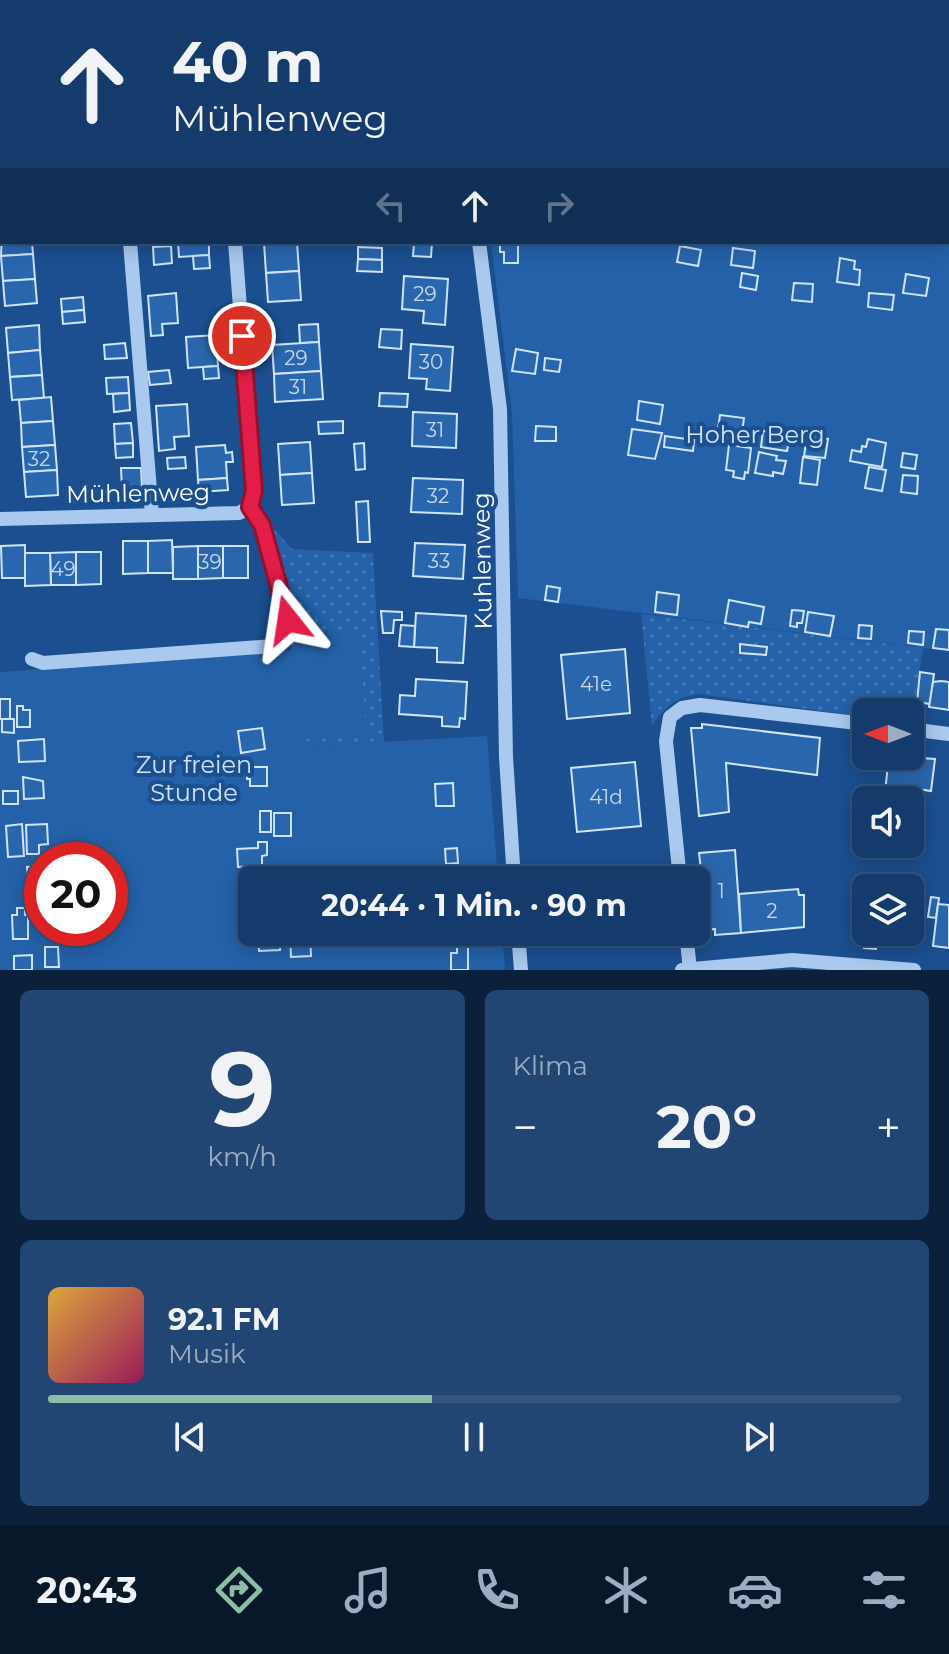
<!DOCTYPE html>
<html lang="de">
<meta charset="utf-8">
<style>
:root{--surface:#143b6b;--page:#214673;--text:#f1f3f6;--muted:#9dadc1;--line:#33557e;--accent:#8abfa5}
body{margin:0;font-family:Montserrat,sans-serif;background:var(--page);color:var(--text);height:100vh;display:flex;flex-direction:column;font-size:30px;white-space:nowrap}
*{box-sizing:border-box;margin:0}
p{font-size:26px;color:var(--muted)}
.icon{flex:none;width:44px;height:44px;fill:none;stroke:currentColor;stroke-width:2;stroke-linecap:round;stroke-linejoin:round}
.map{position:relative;height:970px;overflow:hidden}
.sheet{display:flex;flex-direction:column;gap:20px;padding:20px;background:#0b203b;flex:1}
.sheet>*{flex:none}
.hud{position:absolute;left:0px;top:0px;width:950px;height:244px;box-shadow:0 4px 20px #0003,0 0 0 2px var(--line);background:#143b6b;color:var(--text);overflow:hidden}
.needle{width:52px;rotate:270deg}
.fabs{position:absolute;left:852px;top:698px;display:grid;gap:16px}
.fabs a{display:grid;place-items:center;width:72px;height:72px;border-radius:12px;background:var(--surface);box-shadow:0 4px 20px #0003,0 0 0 2px var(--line);font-size:40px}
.speed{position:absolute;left:24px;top:842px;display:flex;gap:16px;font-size:40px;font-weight:700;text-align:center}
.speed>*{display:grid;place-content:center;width:104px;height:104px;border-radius:50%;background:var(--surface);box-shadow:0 4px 20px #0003,0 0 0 2px var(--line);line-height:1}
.speed .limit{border:12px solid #d22;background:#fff;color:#111}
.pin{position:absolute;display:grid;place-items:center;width:68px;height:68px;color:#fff;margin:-34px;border:4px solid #fff;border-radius:50%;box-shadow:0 2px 8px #0007}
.me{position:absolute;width:88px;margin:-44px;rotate:345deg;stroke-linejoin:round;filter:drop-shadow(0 0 6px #0008)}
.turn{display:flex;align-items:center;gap:28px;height:168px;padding:0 40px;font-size:36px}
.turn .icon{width:104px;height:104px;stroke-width:2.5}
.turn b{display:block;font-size:56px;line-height:68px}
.lanes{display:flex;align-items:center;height:76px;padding:0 40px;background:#0003;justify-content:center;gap:40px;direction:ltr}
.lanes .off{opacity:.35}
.big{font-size:60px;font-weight:700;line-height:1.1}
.sheet .widget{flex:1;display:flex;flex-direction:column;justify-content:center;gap:12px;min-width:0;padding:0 28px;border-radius:12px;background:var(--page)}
.sheet .dial{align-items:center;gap:0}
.dial b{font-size:104px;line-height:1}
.song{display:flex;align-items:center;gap:24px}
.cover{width:96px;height:96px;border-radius:12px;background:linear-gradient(135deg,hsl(40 70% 55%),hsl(330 70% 35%))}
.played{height:8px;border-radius:4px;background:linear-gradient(90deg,var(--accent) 45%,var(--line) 45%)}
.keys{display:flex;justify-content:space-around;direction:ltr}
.heat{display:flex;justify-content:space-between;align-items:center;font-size:44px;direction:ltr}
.sheet .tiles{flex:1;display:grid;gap:20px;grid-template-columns:1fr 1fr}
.widget:last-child{grid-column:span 2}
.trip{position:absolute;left:238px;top:866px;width:472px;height:80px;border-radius:12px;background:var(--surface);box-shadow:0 4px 20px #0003,0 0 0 2px var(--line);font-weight:700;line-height:80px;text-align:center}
.tabs{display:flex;height:128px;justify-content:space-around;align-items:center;background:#08182b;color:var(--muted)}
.tabs .icon{width:56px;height:56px}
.tabs .active{color:var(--accent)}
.tabs b{font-size:36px;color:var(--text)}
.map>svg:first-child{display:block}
.grass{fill:url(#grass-dots)}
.garden{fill:#2461a8;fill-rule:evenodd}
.building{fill:#2a66ad;stroke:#cfe3fa;stroke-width:2}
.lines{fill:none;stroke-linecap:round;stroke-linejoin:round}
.minor{stroke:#a9c9ee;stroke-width:14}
.route-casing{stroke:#92132f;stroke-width:20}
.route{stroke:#e11d48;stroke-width:14}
.labels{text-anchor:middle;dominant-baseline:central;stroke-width:8;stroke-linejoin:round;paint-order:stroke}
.number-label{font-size:20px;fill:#cad9ea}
.park-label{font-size:24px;fill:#cfe3fa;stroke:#1b4f8f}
.street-label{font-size:24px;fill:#fff;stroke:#1b4f8f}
</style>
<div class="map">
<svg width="949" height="970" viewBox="0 0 949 970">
<defs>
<pattern id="grass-dots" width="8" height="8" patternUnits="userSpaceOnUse" patternTransform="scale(2)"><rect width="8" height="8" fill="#2461a8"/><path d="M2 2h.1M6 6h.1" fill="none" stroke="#4579b5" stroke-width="1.8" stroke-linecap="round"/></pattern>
</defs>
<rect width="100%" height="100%" fill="#1b4f8f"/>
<!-- grass -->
<g class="grass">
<path d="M271,526L292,549L373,553L384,742L307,746L302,651H290L296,629Z"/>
<path d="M641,614L923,648L912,723L910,712H866V717L699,694C675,697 665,707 652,726Z"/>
</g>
<!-- garden -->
<g class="garden">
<path d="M466,0H949V651L518,598L512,414L491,242H948V2Z"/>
<path d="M360,631L366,736L307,739V746L487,736L498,880H252V932H502L505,970H0V672L302,650V634ZM42,860H110V928H42Z"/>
</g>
<!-- building -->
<g class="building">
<path d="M2,231V242H32L33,254L1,256Z"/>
<path d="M178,242H209V255L179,257Z"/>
<path d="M297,242L299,271L266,273L264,243Z"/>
<path d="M390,242H432L431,257L413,256L414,243Z"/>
<path d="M500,244H518V263H504V252H500Z"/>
<path d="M171,246L172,263L154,265L153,247Z"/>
<path d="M680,246L701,250L698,266L677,262Z"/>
<path d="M358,247L382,248V260L358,259Z"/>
<path d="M733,248L755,251L753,268L731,265Z"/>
<path d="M33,254L35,279L3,281L1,256Z"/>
<path d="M209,255L210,268L194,269L193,256Z"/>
<path d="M840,258L855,261L854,269L860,270L859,285L837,282Z"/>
<path d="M358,259L382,260V272L357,271Z"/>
<path d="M299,271L301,300L268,302L266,273Z"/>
<path d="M742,273L758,276L756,290L740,287Z"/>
<path d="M906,274L929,278L926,296L903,293Z"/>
<path d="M404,276L448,279L445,325L423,323L424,311L402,309Z"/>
<path d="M35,279L37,303L5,306L3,281Z"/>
<path d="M794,283L813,284L812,302L792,300Z"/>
<path d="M176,293L178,323L162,324L163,335L151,336L148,296Z"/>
<path d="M869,293L894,295L892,310L868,307Z"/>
<path d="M83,297L84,310L62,312L61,299Z"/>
<path d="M84,310L85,322L63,324L62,312Z"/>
<path d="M318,324L319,342L300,343L299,325Z"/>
<path d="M39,325L40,350L8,353L6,328Z"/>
<path d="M381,329L402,330L401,349L379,347Z"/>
<path d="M216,335L218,366L188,368L186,337Z"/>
<path d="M319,342L321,371L274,374L272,345Z"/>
<path d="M125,343L127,358L105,359L104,345Z"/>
<path d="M411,344L453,347L450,391L426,389L427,379L409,378Z"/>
<path d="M516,349L538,353L535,374L512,371Z"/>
<path d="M40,350L42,375L10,377L8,353Z"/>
<path d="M545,358L561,360L559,372L544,370Z"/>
<path d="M218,366L219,378L204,379L203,367Z"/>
<path d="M169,370L171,383L150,385L148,372Z"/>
<path d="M321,371L323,399L275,402L274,374Z"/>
<path d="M42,375L44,398L12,400L10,377Z"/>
<path d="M128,377L129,393L107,394L106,378Z"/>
<path d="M129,393L130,410L114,412L113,394Z"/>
<path d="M380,393L408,394L407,407L379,406Z"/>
<path d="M51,397L53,421L21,423L19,400Z"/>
<path d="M639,401L663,405L660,424L637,420Z"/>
<path d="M187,404L189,436L174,437L175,449L159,451L156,406Z"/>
<path d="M413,412L457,414L456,448L412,446Z"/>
<path d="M720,415L744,418L741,440L717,436Z"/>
<path d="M53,421L55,445L22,447L21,423Z"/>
<path d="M343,421V433L319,434L318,422Z"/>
<path d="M131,423L133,443L115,444L114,424Z"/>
<path d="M536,426L556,427V441H535Z"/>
<path d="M632,429L662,433L655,459L628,455Z"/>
<path d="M763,431L790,435L787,451L761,447Z"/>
<path d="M665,436L694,440L693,451L664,447Z"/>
<path d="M807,437L828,439L825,458L804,456Z"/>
<path d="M868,439L886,443L882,467L850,461L852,450L861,452L862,446L866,447Z"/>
<path d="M310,442L312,473L280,475L278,444Z"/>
<path d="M133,443V457L116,458L115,444Z"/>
<path d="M364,443L365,469L356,470L354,444Z"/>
<path d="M55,445L57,470L24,472L22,447Z"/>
<path d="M225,445L226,453L232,452L233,462H226L227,478L198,480L196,447Z"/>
<path d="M729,445L751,448L748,473L745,472L744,479L733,477L734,471L726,470Z"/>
<path d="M759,452L777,456L776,460L786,461L783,474L773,472V476L755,473Z"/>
<path d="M903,453L917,455L915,469L901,467Z"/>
<path d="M185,457L186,468L168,469L167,458Z"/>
<path d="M803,457L820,460L817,485L800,483Z"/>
<path d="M869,467L886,470L882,491L865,488Z"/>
<path d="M121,468H141L142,488L122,489Z"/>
<path d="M57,470L58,495L26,497L24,472Z"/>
<path d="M312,473L314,503L282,505L280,475Z"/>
<path d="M903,475L918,476L917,494L901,492Z"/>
<path d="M227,478L228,490L199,492L198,480Z"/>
<path d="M413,478L463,480L462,514L411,512Z"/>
<path d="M368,501L370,542H358L356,502Z"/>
<path d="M172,540L173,573H148V541Z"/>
<path d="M123,541H148V573L123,574Z"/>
<path d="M415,543L465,545L463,579L413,576Z"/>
<path d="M25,545V578H2L1,546Z"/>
<path d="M198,546V579H173V547Z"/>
<path d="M198,546H223V578L198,579Z"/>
<rect x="223" y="546" width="25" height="32"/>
<path d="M76,552V585H51L50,553Z"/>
<path d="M76,552H101V584L76,585Z"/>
<path d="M25,553H50L51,585L25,586Z"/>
<path d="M547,586L560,588L558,602L545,600Z"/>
<path d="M657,592L679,595L677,615L655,612Z"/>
<path d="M729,600L764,607L761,624L749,622L748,627L725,623Z"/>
<path d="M792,610L804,611L802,623H797V627L790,626Z"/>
<path d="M381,611L402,612V620H394L393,633H383Z"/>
<path d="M808,612L834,616L830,636L805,632Z"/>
<path d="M416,613L466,616L463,663L437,662V648L414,647Z"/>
<path d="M401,625L415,626L414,647L399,646Z"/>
<path d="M859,625L872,626L871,639L858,638Z"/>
<path d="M936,629L949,630V650L933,648Z"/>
<path d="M909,631L924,632L923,645L908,643Z"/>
<path d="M740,644L767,647L766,655L740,653Z"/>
<path d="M625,649L630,713L567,719L561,655Z"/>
<path d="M920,672L934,674L930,704L917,702Z"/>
<path d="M416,679L467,682L465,719L460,718L459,727L442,726V717L399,714L400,695L415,696Z"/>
<path d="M941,681L949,682V710L929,707L933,682Z"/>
<rect x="0" y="699" width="10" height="20"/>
<path d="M17,706H23V710H30V727H17Z"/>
<path d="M2,719H14V733L2,732Z"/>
<path d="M702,724L820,738L817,775L726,763L729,812L699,816L691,728H702Z"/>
<path d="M262,728L265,749L241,753L238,731Z"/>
<path d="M44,739L45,761L19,762L18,741Z"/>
<path d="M889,756L935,759L931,791L918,789V796L885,792Z"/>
<path d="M635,762L641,826L577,832L571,768Z"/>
<path d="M250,767H267V786H250V779H247V771H250Z"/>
<path d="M23,777L43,781L44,798L24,799Z"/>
<path d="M453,783L454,806H436L435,784Z"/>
<rect x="3" y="791" width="15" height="13"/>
<rect x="260" y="811" width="11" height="21"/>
<rect x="274" y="813" width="17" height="23"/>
<path d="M22,824L24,856L8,857L6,826Z"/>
<path d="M47,824L48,844L39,845V854H27L26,825Z"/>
<path d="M258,842H267V855L262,856V866L238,867L237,849L258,848Z"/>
<path d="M457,848L458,863L446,864L445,849Z"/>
<path d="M735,850L741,933L715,935V929L708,930L699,853Z"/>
<path d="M42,866V888H33L32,878H28L27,867Z"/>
<path d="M646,875V880H584Z"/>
<path d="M878,876L919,880L916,923H910V888H877Z"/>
<path d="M798,889L799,895H804V927L741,933L739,894Z"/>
<path d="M931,897L939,898L936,918L928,917Z"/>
<path d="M938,904L949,905V948L933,946Z"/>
<path d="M17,908H25V915H28V939H13L12,915H17Z"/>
<path d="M866,923V932H877L876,949L864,948Z"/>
<path d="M280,932V950L259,951L258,933Z"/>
<path d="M587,932H651L652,938L588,944Z"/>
<path d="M310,933L311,956L291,957L290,934Z"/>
<path d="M457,937H468V970H451V953H457Z"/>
<path d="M45,947H58L59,967H45Z"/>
<path d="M32,955V970H14V956Z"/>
</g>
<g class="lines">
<!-- minor -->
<g class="minor">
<path d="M216,0V2"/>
<path d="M453,0V2"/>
<path d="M130,242L152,515"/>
<path d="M479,242L500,409L506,757L514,880"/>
<path d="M0,519L239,513L250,507L254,491L235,242"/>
<path d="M32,659L43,663L273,646C282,640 288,632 288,620C287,600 262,521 250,507"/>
<path d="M910,729L949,734"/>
<path d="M680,880L666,741L670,717L682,708L700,705L866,724"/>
<path d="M518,932L521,970"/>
<path d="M686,932L690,970"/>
<path d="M682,970L792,960L914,970"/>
</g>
</g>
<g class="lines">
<defs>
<path id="route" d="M242,336L254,491L250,507L262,525L288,620"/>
</defs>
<!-- route casing -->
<use href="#route" class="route-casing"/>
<!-- route -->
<use href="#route" class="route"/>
</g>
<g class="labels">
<!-- number labels -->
<g class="number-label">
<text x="425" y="294">29</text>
<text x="296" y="358">29</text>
<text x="431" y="362">30</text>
<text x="298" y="387">31</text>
<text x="435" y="430">31</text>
<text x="39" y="459">32</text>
<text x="438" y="496">32</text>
<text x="439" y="561">33</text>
<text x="210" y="562">39</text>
<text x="63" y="569">49</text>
<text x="596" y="684">41e</text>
<text x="606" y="797">41d</text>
<text x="721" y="891">1</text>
<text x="772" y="911">2</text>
</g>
<!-- park labels -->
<g class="park-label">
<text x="755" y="434">Hoher Berg</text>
<text x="194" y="764">Zur freien<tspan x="194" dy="28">Stunde</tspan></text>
</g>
<!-- street labels -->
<g class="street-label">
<text transform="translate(138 493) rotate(-1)">Mühlenweg</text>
<text transform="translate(482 561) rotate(-91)">Kuhlenweg</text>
</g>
</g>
</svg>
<div class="fabs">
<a><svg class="needle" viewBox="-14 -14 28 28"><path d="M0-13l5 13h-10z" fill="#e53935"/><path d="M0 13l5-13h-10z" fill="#9dadc1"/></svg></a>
<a><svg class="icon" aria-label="sound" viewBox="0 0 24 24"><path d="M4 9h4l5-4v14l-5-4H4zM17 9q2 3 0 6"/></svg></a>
<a><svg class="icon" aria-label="layers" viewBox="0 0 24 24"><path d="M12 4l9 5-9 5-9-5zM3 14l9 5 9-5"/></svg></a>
</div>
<div class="speed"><div class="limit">20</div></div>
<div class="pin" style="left:242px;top:336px;background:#d93025"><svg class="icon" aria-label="arrive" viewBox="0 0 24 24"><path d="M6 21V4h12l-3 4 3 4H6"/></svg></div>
<svg class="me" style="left:288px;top:620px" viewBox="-20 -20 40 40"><path d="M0-17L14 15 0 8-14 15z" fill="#e11d48" stroke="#fff" stroke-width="4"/></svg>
<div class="trip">20:44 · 1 Min. · 90 m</div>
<div class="hud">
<div class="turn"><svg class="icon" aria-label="ahead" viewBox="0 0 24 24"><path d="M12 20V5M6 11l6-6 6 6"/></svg><div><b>40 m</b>Mühlenweg</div></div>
<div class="lanes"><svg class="icon off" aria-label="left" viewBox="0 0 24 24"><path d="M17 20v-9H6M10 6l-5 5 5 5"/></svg><svg class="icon" aria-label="ahead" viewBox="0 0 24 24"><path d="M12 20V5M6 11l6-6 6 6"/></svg><svg class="icon off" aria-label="right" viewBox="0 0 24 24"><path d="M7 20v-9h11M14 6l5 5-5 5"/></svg></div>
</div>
</div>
<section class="sheet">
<div class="tiles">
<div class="widget dial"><b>9</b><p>km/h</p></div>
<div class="widget"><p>Klima</p>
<div class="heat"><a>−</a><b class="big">20°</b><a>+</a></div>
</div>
<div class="widget">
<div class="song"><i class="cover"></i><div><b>92.1 FM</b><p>Musik</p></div></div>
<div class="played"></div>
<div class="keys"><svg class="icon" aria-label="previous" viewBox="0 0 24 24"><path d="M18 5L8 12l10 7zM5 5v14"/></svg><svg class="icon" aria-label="pause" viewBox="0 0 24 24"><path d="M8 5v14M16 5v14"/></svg><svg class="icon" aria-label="next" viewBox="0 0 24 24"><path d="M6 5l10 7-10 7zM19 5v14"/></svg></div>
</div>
</div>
</section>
<nav class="tabs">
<b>20:43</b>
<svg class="icon active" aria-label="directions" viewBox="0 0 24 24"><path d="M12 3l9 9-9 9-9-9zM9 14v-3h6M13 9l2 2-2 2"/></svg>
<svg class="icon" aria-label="music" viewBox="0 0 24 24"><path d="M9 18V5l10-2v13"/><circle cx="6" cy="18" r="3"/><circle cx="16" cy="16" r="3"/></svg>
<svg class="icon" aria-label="phone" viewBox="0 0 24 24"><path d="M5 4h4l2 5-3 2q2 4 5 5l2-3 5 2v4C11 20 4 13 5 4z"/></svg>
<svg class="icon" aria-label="climate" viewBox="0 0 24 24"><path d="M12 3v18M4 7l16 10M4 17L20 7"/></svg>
<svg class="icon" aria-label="car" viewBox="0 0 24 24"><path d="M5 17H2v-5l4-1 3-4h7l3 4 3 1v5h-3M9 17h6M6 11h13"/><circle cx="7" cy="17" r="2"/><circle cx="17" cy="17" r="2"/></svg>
<svg class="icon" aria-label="filters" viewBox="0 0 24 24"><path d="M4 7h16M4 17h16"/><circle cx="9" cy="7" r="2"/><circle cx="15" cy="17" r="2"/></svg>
</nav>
